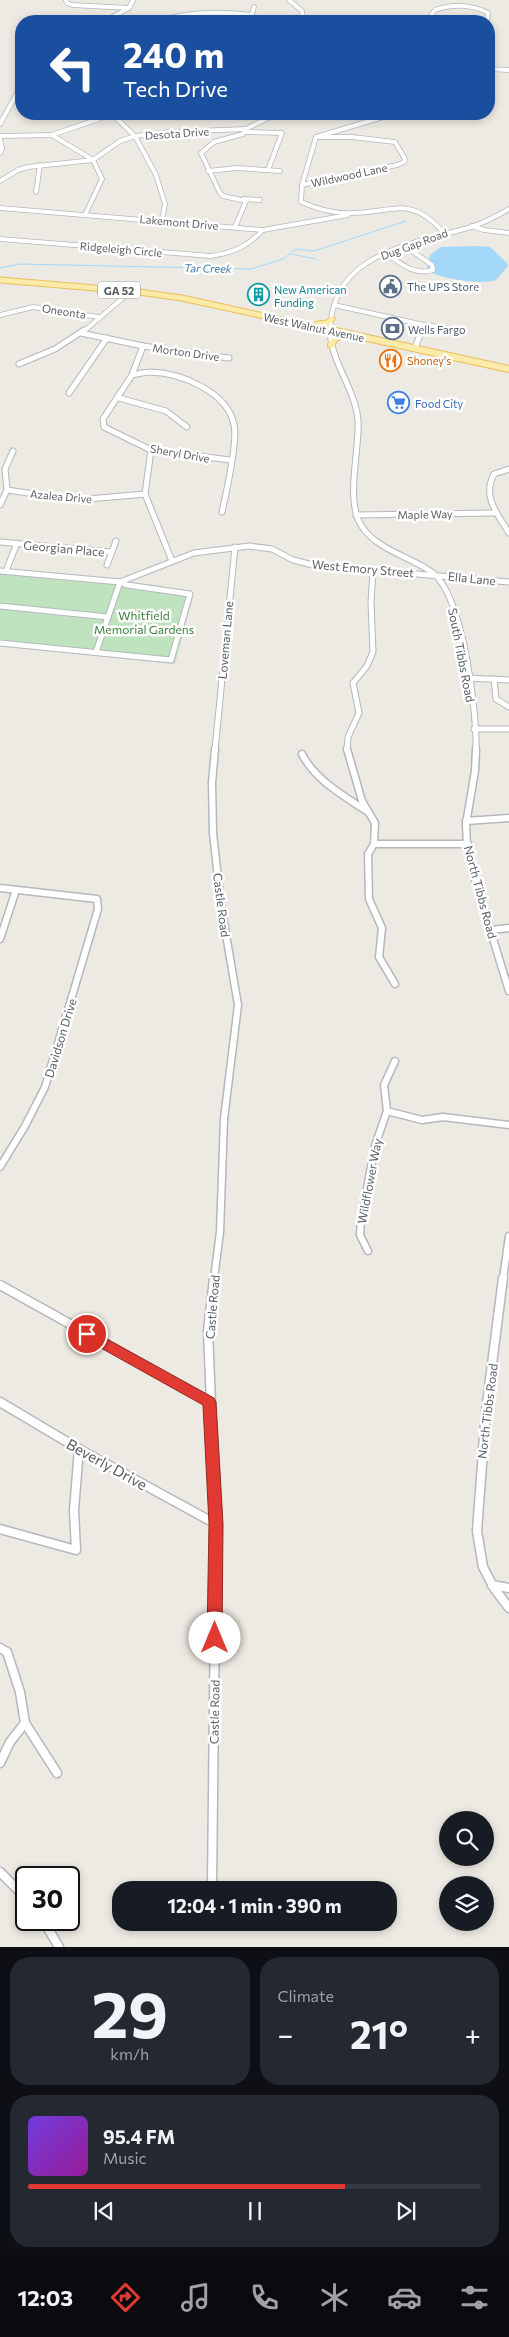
<!DOCTYPE html>
<meta charset="utf-8">
<style>
:root{--surface:#171b24;--page:#242831;--text:#f1f3f6;--muted:#9ea1a6;--line:#363941;--accent:#e13a33}
body{margin:0;font-family:Commissioner,sans-serif;background:var(--page);color:var(--text);height:100vh;display:flex;flex-direction:column;font-size:19px;white-space:nowrap}
*{box-sizing:border-box;margin:0}
p{font-size:16px;color:var(--muted)}
.icon{flex:none;width:28px;height:28px;fill:none;stroke:currentColor;stroke-width:2;stroke-linecap:round;stroke-linejoin:round}
.map{position:relative;height:1947px;overflow:hidden}
.side{display:flex;flex-direction:column;gap:10px;padding:10px;background:#0d0f14;flex:1}
.side>*{flex:none}
.top-card{position:absolute;left:15px;top:15px;width:480px;height:105px;border-radius:20px;box-shadow:0 2px 8px #0003;background:#1a4fa0;color:#fff;overflow:hidden}
.tools{position:absolute;left:439px;top:1811px;display:grid;gap:10px}
.tools a{display:grid;place-items:center;width:55px;height:55px;border-radius:50%;background:var(--surface);box-shadow:0 2px 8px #0003;font-size:25px}
.speed{position:absolute;left:15px;top:1866px;display:flex;gap:10px;font-size:25px;font-weight:700;text-align:center}
.speed>*{display:grid;place-content:center;width:65px;height:65px;border-radius:50%;background:var(--surface);box-shadow:0 2px 8px #0003;line-height:1}
.speed .limit{border:2px solid #111;border-radius:8px;background:#fff;color:#111}
.pin{position:absolute;display:grid;place-items:center;width:42px;height:42px;color:#fff;margin:-21px;border:2px solid #fff;border-radius:50%;box-shadow:0 1px 5px #0007}
.me{position:absolute;width:55px;margin:-28px;rotate:0deg;stroke-linejoin:round;filter:drop-shadow(0 0 4px #0008)}
.turn{display:flex;align-items:center;gap:18px;height:105px;padding:0 25px;font-size:22px}
.turn .icon{width:65px;height:65px;stroke-width:2.5}
.turn b{display:block;font-size:35px;line-height:42px}
.big{font-size:38px;font-weight:700;line-height:1.1}
.side .card{flex:1;display:flex;flex-direction:column;justify-content:center;gap:8px;min-width:0;padding:0 18px;border-radius:20px;background:var(--page)}
.side .dial{align-items:center;gap:0}
.dial b{font-size:65px;line-height:1}
.song{display:flex;align-items:center;gap:15px}
.cover{width:60px;height:60px;border-radius:8px;background:linear-gradient(135deg,hsl(260 70% 55%),hsl(300 70% 35%))}
.played{height:5px;border-radius:2px;background:linear-gradient(90deg,var(--accent) 70%,var(--line) 70%)}
.keys{display:flex;justify-content:space-around;direction:ltr}
.heat{display:flex;justify-content:space-between;align-items:center;font-size:28px;direction:ltr}
.side .tiles{flex:1;display:grid;gap:10px;grid-template-columns:1fr 1fr}
.card:last-child{grid-column:span 2}
.trip{position:absolute;left:112px;top:1881px;width:285px;height:50px;border-radius:20px;background:var(--surface);box-shadow:0 2px 8px #0003;font-weight:700;line-height:50px;text-align:center}
.tabs{display:flex;height:80px;justify-content:space-around;align-items:center;background:#090b0e;color:var(--muted)}
.tabs .icon{width:35px;height:35px}
.tabs .active{color:var(--accent)}
.tabs b{font-size:22px;color:var(--text)}
.map>svg:first-child{display:block}
.green{fill:#c0e3bf}
.water{fill:#a3d8fb}
.lines{fill:none;stroke-linecap:round;stroke-linejoin:round}
.stream{stroke:#a3d8fb;stroke-width:1}
.minor-far3-casing{stroke:#b4b8bc;stroke-width:5.5}
.minor-far2-casing{stroke:#b4b8bc;stroke-width:7}
.minor-far1-casing{stroke:#b4b8bc;stroke-width:9}
.minor-casing{stroke:#b4b8bc;stroke-width:11}
.major-far1-casing{stroke:#ebbe5c;stroke-width:7}
.major-casing{stroke:#ebbe5c;stroke-width:8}
.minor-far3{stroke:#fff;stroke-width:4}
.minor-far2{stroke:#fff;stroke-width:5}
.minor-far1{stroke:#fff;stroke-width:6}
.minor{stroke:#fff;stroke-width:8}
.major-far1{stroke:#fbeba8;stroke-width:5}
.major{stroke:#fbeba8;stroke-width:6}
.route{fill:#e13a33;stroke:#922621}
.labels{text-anchor:middle;dominant-baseline:central;stroke-width:5;stroke-linejoin:round;paint-order:stroke}
.far-street-label{font-size:11px;fill:#5a5e62;stroke:#fff}
.far-water-label{font-size:11px;font-style:italic;fill:#4279ac;stroke:#fff}
.far-service-label{font-size:11px;fill:#4e5e75;stroke:#fff;text-anchor:start}
.far-culture-label{font-size:11px;fill:#0d838f;stroke:#fff;text-anchor:start}
.shield{fill:#fff;stroke:#8c8e91;stroke-width:1}
.shield-label{font-size:11px;font-weight:bold;fill:#5a5e62}
.far-food-label{font-size:11px;fill:#c56008;stroke:#fff;text-anchor:start}
.far-shop-label{font-size:11px;fill:#366cbe;stroke:#fff;text-anchor:start}
.street-label{font-size:12px;fill:#5a5e62;stroke:#fff}
.park-label{font-size:12px;fill:#388339;stroke:#fff}
.near-street-label{font-size:15px;fill:#5a5e62;stroke:#fff}
</style>
<div class="map">
<svg width="509" height="1947" viewBox="0 0 509 1947">
<rect width="100%" height="100%" fill="#eceae2"/>
<!-- green -->
<path class="green" d="M0,572L149,584L194,592L175,664L0,646Z"/>
<!-- water -->
<path class="water" d="M478,246L490,247L507,263L508,266L496,280C484,285 432,279 427,268L430,255L441,247Z"/>
<g class="lines">
<!-- stream -->
<g class="stream">
<path d="M292,254L316,259"/>
<path d="M0,268L20,264L251,269L283,259L296,249L314,251L406,221"/>
</g>
<defs>
<g id="minor-far3">
<path d="M66,0L67,3L72,5L129,8"/>
<path d="M289,0L302,11L303,21"/>
<path d="M105,21L129,8L133,0"/>
<path d="M158,21C189,11 220,11 252,15"/>
<path d="M250,21L254,7"/>
<path d="M427,21L435,10C452,4 472,4 488,13L487,21"/>
<path d="M489,69L509,70"/>
<path d="M112,114L135,136L156,175L165,204L162,220"/>
<path d="M0,124L21,86"/>
<path d="M246,132L282,133L268,170"/>
<path d="M52,135L113,114"/>
<path d="M0,136L52,135L93,160L102,179L85,215"/>
<path d="M316,137H352L395,142L405,159L404,162L397,165L302,185L301,202C317,209 335,214 353,213C396,212 410,195 444,233"/>
<path d="M0,139L2,149L0,153"/>
<path d="M208,171L237,168L280,171"/>
<path d="M0,181L18,170L28,167L93,160L120,141L135,136L170,132L246,129"/>
<path d="M302,185L316,137L393,114"/>
<path d="M36,192L40,165"/>
<path d="M243,199L260,200"/>
<path d="M0,208L263,230L348,215"/>
<path d="M472,226L484,230L509,233"/>
<path d="M235,227L246,201L223,196L220,193L201,153L214,142L243,134L246,129L276,114"/>
<path d="M0,239L211,256C233,253 248,246 263,230"/>
<path d="M385,253C400,263 414,276 433,270L432,265L405,246"/>
<path d="M334,305L424,325"/>
<path d="M0,315L33,307L99,317"/>
<path d="M83,332L131,291"/>
<path d="M330,332C331,252 411,245 471,227C484,223 497,216 509,209"/>
<path d="M421,332L424,325L463,330"/>
</g>
<g id="minor-far2">
<path d="M330,330C331,363 355,388 358,420C360,450 345,499 361,525C376,550 410,556 433,573C463,597 477,711 476,750"/>
<path d="M81,333L143,346L132,375L103,419L104,427L151,450L230,460"/>
<path d="M416,345L422,330"/>
<path d="M143,346L229,358"/>
<path d="M19,364L55,349L84,330"/>
<path d="M132,375C138,374 145,372 151,372C181,373 228,392 234,425C238,440 226,494 222,512"/>
<path d="M69,393L107,338"/>
<path d="M119,398L166,411L187,427"/>
<path d="M151,450L145,494L172,561"/>
<path d="M509,469L494,474C482,497 497,513 509,533"/>
<path d="M7,490L77,500L145,494"/>
<path d="M0,505L7,490L5,469L13,451"/>
<path d="M356,515L495,513"/>
<path d="M0,542L111,552"/>
<path d="M107,565L116,541"/>
<path d="M0,571L120,582L194,553L249,546L272,549L293,560L313,565L509,582"/>
<path d="M6,571L17,543"/>
<path d="M0,606L108,617"/>
<path d="M0,643L171,660L190,594L127,585L120,582"/>
<path d="M96,652L120,582"/>
<path d="M467,678L509,680"/>
<path d="M494,679L496,699L509,707"/>
<path d="M474,729H509"/>
<path d="M215,750L235,547"/>
<path d="M347,750L348,737L359,713L353,683L367,666L373,652L371,602L373,571"/>
</g>
<g id="minor-far1">
<path d="M347,749L362,801L375,823L374,844L368,854L369,899L382,928L379,957L395,984"/>
<path d="M476,749L475,771L466,824L467,846L476,883L509,991"/>
<path d="M302,754C315,780 344,796 368,812"/>
<path d="M466,821L509,818"/>
<path d="M374,844H468"/>
<path d="M0,888L97,899L98,909L45,1087L25,1126L0,1167"/>
<path d="M491,930L509,928"/>
<path d="M0,939L16,890"/>
<path d="M395,1061L384,1085L387,1111L422,1120L443,1117L509,1125"/>
<path d="M368,1251L360,1235L361,1220L375,1146L387,1111"/>
<path d="M214,1279L220,1232L224,1119L238,1005L221,905L213,833L212,783L215,749"/>
<path d="M503,1279L509,1236"/>
</g>
<g id="minor">
<path d="M503,1278L486,1411L477,1531L483,1567L494,1588L509,1608"/>
<path d="M0,1285L210,1402"/>
<path d="M0,1402L79,1449L216,1524"/>
<path d="M0,1529L76,1550L74,1510L79,1449"/>
<path d="M492,1585L509,1588"/>
<path d="M0,1648L7,1652L20,1692L25,1723L57,1773"/>
<path d="M0,1763L10,1742L25,1723"/>
<path d="M0,1872L26,1898"/>
<path d="M212,1885L216,1524L208,1331L214,1278"/>
<path d="M43,1920L59,1947"/>
</g>
<g id="major-far1">
<path d="M0,280L131,291L182,298L337,332"/>
<path d="M318,324L327,323L332,319"/>
</g>
<g id="major">
<path d="M331,330L509,369"/>
<path d="M331,345L335,338L346,334"/>
</g>
</defs>
<!-- minor-far3 casing -->
<use href="#minor-far3" class="minor-far3-casing"/>
<!-- minor-far2 casing -->
<use href="#minor-far2" class="minor-far2-casing"/>
<!-- minor-far1 casing -->
<use href="#minor-far1" class="minor-far1-casing"/>
<!-- minor casing -->
<use href="#minor" class="minor-casing"/>
<!-- major-far1 casing -->
<use href="#major-far1" class="major-far1-casing"/>
<!-- major casing -->
<use href="#major" class="major-casing"/>
<!-- minor-far3 -->
<use href="#minor-far3" class="minor-far3"/>
<!-- minor-far2 -->
<use href="#minor-far2" class="minor-far2"/>
<!-- minor-far1 -->
<use href="#minor-far1" class="minor-far1"/>
<!-- minor -->
<use href="#minor" class="minor"/>
<!-- major-far1 -->
<use href="#major-far1" class="major-far1"/>
<!-- major -->
<use href="#major" class="major"/>
</g>
<!-- route -->
<path class="route" d="M87,1328L214,1398L216,1402L223,1524L222,1638L220,1643L215,1645L209,1643L207,1638L209,1524L203,1405L83,1338L81,1334L83,1330Z"/>
<!-- icons -->
<defs>
<symbol id="civic-ring" viewBox="-11 -11 22 22"><circle r="9.5" fill="#fff" stroke="#5c6f8a" stroke-width="1.5"/><path d="M-.6-6.5H3V-4.5H.6V-3L4-1V1h2V6H-6V1h2V-1L-.6-3ZM-1.2 2.5V6h2.4V2.5Z" fill="#5c6f8a"/></symbol>
<symbol id="building-ring" viewBox="-11 -11 22 22"><circle r="9.5" fill="#fff" stroke="#0f9aa8" stroke-width="1.5"/><path d="M-4-6H4V6H1V3H-1V6H-4ZM-2.5-4.3h1.7v1.8h-1.7ZM.8-4.3h1.7v1.8H.8ZM-2.5-1h1.7V.8h-1.7ZM.8-1h1.7V.8H.8Z" fill="#0f9aa8"/></symbol>
<symbol id="bank-ring" viewBox="-11 -11 22 22"><circle r="9.5" fill="#fff" stroke="#5c6f8a" stroke-width="1.5"/><path d="M-6-4H6V4H-6ZM0-2.3a2.3 2.3 0 1 0 0 4.6a2.3 2.3 0 1 0 0-4.6Z" fill="#5c6f8a"/></symbol>
<symbol id="restaurant-ring" viewBox="-11 -11 22 22"><circle r="9.5" fill="#fff" stroke="#e8710a" stroke-width="1.5"/><path d="M-5-6h1v4h1v-4h1v4h1v-4h1v5L-1.5 .5V6h-2V.5L-5-1ZM5-6V6H3V1.5H1.5Q1.5-4 5-6Z" fill="#e8710a"/></symbol>
<symbol id="supermarket-ring" viewBox="-11 -11 22 22"><circle r="9.5" fill="#fff" stroke="#3f7fe0" stroke-width="1.5"/><path d="M-6-5.5h2.5l.6 2H6L4.5 2H-2.5L-4.4-4H-6ZM-1.5 3.2a1.3 1.3 0 1 0 .1 0ZM3 3.2a1.3 1.3 0 1 0 .1 0Z" fill="#3f7fe0"/></symbol>
</defs>
<g fill-rule="evenodd">
<use href="#civic-ring" x="378" y="274" width="25" height="25"/>
<use href="#building-ring" x="246" y="282" width="25" height="25"/>
<use href="#bank-ring" x="380" y="316" width="25" height="25"/>
<use href="#restaurant-ring" x="378" y="348" width="25" height="25"/>
<use href="#supermarket-ring" x="386" y="390" width="25" height="25"/>
</g>
<g class="labels">
<!-- far-street labels -->
<g class="far-street-label">
<text transform="translate(177 133) rotate(-4)">Desota Drive</text>
<text transform="translate(349 175) rotate(-12)">Wildwood Lane</text>
<text transform="translate(179 222) rotate(5)">Lakemont Drive</text>
<text transform="translate(414 244) rotate(-20)">Dug Gap Road</text>
<text transform="translate(121 249) rotate(5)">Ridgeleigh Circle</text>
<text transform="translate(64 311) rotate(9)">Oneonta</text>
<text transform="translate(314 327) rotate(12)">West Walnut Avenue</text>
<text transform="translate(186 352) rotate(8)">Morton Drive</text>
<text transform="translate(180 453) rotate(10)">Sheryl Drive</text>
<text transform="translate(61 496) rotate(5)">Azalea Drive</text>
<text transform="translate(425 514) rotate(-1)">Maple Way</text>
</g>
<!-- far-water labels -->
<g class="far-water-label">
<text transform="translate(208 268) rotate(1)">Tar Creek</text>
</g>
<!-- far-service labels -->
<g class="far-service-label">
<text x="407" y="286">The UPS Store</text>
<text x="408" y="329">Wells Fargo</text>
</g>
<!-- far-culture labels -->
<g class="far-culture-label">
<text x="274" y="289">New American<tspan x="274" dy="13">Funding</tspan></text>
</g>
<!-- shield labels -->
<rect class="shield" x="98" y="281.5" width="42" height="17" rx="4"/>
<g class="shield-label">
<text x="119" y="290">GA 52</text>
</g>
<!-- far-food labels -->
<g class="far-food-label">
<text x="407" y="360">Shoney's</text>
</g>
<!-- far-shop labels -->
<g class="far-shop-label">
<text x="415" y="403">Food City</text>
</g>
<!-- street labels -->
<g class="street-label">
<text transform="translate(64 548) rotate(5)">Georgian Place</text>
<text transform="translate(363 568) rotate(5)">West Emory Street</text>
<text transform="translate(472 578) rotate(6)">Ella Lane</text>
<text transform="translate(225 640) rotate(-85)">Loveman Lane</text>
<text transform="translate(462 655) rotate(79)">South Tibbs Road</text>
<text transform="translate(481 892) rotate(75)">North Tibbs Road</text>
<text transform="translate(222 905) rotate(83)">Castle Road</text>
<text transform="translate(60 1038) rotate(-73)">Davidson Drive</text>
<text transform="translate(369 1181) rotate(-79)">Wildflower Way</text>
<text transform="translate(212 1307) rotate(-85)">Castle Road</text>
<text transform="translate(487 1411) rotate(-83)">North Tibbs Road</text>
<text transform="translate(214 1712) rotate(-89)">Castle Road</text>
</g>
<!-- park labels -->
<g class="park-label">
<text x="144" y="615">Whitfield<tspan x="144" dy="14">Memorial Gardens</tspan></text>
</g>
<!-- near-street labels -->
<g class="near-street-label">
<text transform="translate(107 1464) rotate(29)">Beverly Drive</text>
</g>
</g>
</svg>
<div class="tools">
<a><svg class="icon" aria-label="search" viewBox="0 0 24 24"><circle cx="10" cy="10" r="6"/><path d="M15 15l6 6"/></svg></a>
<a><svg class="icon" aria-label="layers" viewBox="0 0 24 24"><path d="M12 4l9 5-9 5-9-5zM3 14l9 5 9-5"/></svg></a>
</div>
<div class="speed"><div class="limit">30</div></div>
<div class="pin" style="left:87px;top:1334px;background:#d93025"><svg class="icon" aria-label="arrive" viewBox="0 0 24 24"><path d="M6 21V4h12l-3 4 3 4H6"/></svg></div>
<svg class="me" style="left:215px;top:1638px" viewBox="-20 -20 40 40"><circle r="19" fill="#fff"/><path d="M0-13L10 11 0 6-10 11z" fill="#e13a33"/></svg>
<div class="trip">12:04 · 1 min · 390 m</div>
<div class="top-card">
<div class="turn"><svg class="icon" aria-label="left" viewBox="0 0 24 24"><path d="M17 20v-9H6M10 6l-5 5 5 5"/></svg><div><b>240 m</b>Tech Drive</div></div>
</div>
</div>
<section class="side">
<div class="tiles">
<div class="card dial"><b>29</b><p>km/h</p></div>
<div class="card"><p>Climate</p>
<div class="heat"><a>−</a><b class="big">21°</b><a>+</a></div>
</div>
<div class="card">
<div class="song"><i class="cover"></i><div><b>95.4 FM</b><p>Music</p></div></div>
<div class="played"></div>
<div class="keys"><svg class="icon" aria-label="previous" viewBox="0 0 24 24"><path d="M18 5L8 12l10 7zM5 5v14"/></svg><svg class="icon" aria-label="pause" viewBox="0 0 24 24"><path d="M8 5v14M16 5v14"/></svg><svg class="icon" aria-label="next" viewBox="0 0 24 24"><path d="M6 5l10 7-10 7zM19 5v14"/></svg></div>
</div>
</div>
</section>
<nav class="tabs">
<b>12:03</b>
<svg class="icon active" aria-label="directions" viewBox="0 0 24 24"><path d="M12 3l9 9-9 9-9-9zM9 14v-3h6M13 9l2 2-2 2"/></svg>
<svg class="icon" aria-label="music" viewBox="0 0 24 24"><path d="M9 18V5l10-2v13"/><circle cx="6" cy="18" r="3"/><circle cx="16" cy="16" r="3"/></svg>
<svg class="icon" aria-label="phone" viewBox="0 0 24 24"><path d="M5 4h4l2 5-3 2q2 4 5 5l2-3 5 2v4C11 20 4 13 5 4z"/></svg>
<svg class="icon" aria-label="climate" viewBox="0 0 24 24"><path d="M12 3v18M4 7l16 10M4 17L20 7"/></svg>
<svg class="icon" aria-label="car" viewBox="0 0 24 24"><path d="M5 17H2v-5l4-1 3-4h7l3 4 3 1v5h-3M9 17h6M6 11h13"/><circle cx="7" cy="17" r="2"/><circle cx="17" cy="17" r="2"/></svg>
<svg class="icon" aria-label="filters" viewBox="0 0 24 24"><path d="M4 7h16M4 17h16"/><circle cx="9" cy="7" r="2"/><circle cx="15" cy="17" r="2"/></svg>
</nav>
